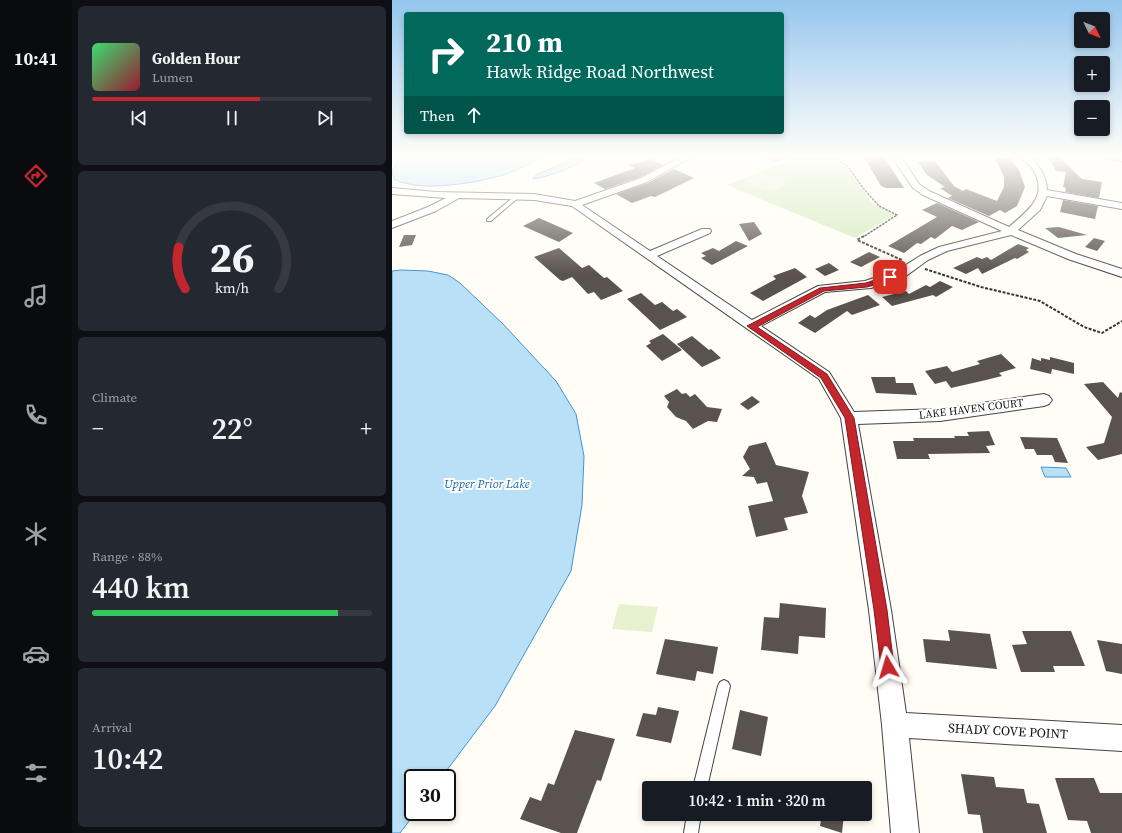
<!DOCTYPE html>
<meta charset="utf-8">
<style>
:root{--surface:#171b24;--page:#242831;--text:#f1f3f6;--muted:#9ea1a6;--line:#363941;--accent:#c4262e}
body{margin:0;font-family:"Source Serif 4",serif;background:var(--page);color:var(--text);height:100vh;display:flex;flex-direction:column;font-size:15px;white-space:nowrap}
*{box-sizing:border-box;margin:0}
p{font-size:13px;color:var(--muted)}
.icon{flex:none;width:22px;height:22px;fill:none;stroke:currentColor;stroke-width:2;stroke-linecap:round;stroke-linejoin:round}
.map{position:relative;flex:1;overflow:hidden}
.panel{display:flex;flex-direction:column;gap:6px;padding:6px;background:#0d0f14;width:320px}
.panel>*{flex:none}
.guide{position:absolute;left:12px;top:12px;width:380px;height:122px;border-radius:4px;box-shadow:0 2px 6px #0003;background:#00695c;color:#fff;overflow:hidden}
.needle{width:26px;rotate:133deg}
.tools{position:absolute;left:682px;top:12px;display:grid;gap:8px}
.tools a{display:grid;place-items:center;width:36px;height:36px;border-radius:4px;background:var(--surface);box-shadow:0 2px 6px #0003;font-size:20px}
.speed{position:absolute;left:12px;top:769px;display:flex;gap:8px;font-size:20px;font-weight:700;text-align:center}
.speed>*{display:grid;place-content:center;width:52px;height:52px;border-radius:50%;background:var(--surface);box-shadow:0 2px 6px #0003;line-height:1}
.speed .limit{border:2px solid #111;border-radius:6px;background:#fff;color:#111}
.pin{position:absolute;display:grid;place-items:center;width:34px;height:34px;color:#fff;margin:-17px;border-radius:8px;box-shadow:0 2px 6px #0006}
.me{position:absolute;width:44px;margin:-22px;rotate:353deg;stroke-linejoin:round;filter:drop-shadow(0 0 3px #0008)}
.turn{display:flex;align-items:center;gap:14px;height:84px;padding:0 16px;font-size:18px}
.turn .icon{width:52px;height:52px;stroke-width:2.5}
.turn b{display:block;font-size:28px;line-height:34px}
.then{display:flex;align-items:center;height:38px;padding:0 16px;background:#0003;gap:8px;font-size:15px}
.big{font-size:30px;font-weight:600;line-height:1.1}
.panel .widget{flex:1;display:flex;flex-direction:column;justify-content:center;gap:6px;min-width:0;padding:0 14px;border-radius:6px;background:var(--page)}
.panel .dial{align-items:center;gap:0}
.dial svg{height:104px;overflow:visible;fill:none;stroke:var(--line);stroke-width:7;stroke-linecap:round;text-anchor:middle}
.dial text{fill:var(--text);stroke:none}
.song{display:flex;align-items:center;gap:12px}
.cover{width:48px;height:48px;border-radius:6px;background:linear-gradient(135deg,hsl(140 70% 55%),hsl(350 70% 35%))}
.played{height:4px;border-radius:2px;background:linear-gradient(90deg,var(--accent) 60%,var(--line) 60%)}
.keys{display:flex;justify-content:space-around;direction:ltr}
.heat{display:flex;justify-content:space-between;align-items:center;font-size:22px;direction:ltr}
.charge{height:6px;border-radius:3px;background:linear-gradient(90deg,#34c759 88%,var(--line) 0)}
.trip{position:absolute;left:250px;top:781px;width:230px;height:40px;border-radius:4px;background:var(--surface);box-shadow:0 2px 6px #0003;font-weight:600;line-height:40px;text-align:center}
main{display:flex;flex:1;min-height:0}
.menu{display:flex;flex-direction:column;width:72px;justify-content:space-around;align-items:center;background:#090b0e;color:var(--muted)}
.menu .icon{width:28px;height:28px}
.menu .on{color:var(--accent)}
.menu b{font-size:18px;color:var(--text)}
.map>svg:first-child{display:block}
.green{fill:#d5ebbd}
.pitch{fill:#e6f2cf}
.water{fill:#b9e0f7;stroke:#3f96cf}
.building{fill:#5a524d}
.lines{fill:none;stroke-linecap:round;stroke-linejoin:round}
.lane-casing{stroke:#444;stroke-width:2}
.street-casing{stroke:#444;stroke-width:2}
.path-far1{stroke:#333;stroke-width:1.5;stroke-dasharray:2.5 1;stroke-linecap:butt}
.path{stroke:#333;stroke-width:2;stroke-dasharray:3 1.5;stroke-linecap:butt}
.lane{fill:#fff;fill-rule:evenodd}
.street{fill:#fff;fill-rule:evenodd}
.route{fill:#c4262e;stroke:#7f191e}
.labels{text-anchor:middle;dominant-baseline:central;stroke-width:4;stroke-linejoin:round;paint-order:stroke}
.street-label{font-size:11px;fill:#111;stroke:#fff}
.water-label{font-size:12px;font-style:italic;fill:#1768a6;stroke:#fff}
.near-street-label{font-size:13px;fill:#111;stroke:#fff}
</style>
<main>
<nav class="menu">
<b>10:41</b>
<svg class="icon on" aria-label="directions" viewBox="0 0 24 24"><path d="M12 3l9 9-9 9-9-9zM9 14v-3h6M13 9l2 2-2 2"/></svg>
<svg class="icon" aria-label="music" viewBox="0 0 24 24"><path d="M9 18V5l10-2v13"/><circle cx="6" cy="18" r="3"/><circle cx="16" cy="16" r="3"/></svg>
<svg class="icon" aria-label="phone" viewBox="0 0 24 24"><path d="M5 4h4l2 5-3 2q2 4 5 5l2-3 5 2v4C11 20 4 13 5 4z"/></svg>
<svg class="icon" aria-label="climate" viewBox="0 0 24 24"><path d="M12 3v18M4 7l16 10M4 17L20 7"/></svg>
<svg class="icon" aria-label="car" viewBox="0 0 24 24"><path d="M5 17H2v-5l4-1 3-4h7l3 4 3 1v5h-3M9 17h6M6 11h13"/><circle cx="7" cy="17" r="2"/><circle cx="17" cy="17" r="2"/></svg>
<svg class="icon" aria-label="filters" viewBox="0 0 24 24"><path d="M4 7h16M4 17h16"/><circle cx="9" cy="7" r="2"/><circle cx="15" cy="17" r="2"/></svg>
</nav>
<section class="panel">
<div class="widget">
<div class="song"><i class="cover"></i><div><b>Golden Hour</b><p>Lumen</p></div></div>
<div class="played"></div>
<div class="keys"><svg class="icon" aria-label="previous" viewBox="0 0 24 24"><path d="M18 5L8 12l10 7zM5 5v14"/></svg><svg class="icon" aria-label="pause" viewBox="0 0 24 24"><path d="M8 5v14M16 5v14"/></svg><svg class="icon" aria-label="next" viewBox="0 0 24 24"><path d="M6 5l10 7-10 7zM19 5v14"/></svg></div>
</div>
<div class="widget dial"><svg viewBox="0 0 100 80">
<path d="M14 69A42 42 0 1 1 86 69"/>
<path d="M14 69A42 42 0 0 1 9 37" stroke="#c4262e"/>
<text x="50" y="56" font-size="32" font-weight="700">26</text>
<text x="50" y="72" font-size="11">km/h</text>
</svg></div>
<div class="widget"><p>Climate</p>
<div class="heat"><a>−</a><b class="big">22°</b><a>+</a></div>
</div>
<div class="widget"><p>Range · 88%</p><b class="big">440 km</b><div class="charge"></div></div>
<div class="widget"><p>Arrival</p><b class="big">10:42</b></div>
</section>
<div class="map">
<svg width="730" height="833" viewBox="0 0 730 833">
<rect width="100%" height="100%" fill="#fffdf5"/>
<!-- green -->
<path class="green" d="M404,157H440L455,168L481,204L502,215L463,238L335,185Z"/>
<!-- pitch -->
<g class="pitch">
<path d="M370,175L390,178L394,182L393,185C381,194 367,189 356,184L355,181Z"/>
<path d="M227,604L266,607L260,632L220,629Z"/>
</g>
<!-- water -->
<g class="water">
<path d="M8,157H150C138,163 126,170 114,174C86,183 28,193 2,179L0,171Z"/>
<path d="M186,157L192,158C184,168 154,177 141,179L144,175Z"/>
<path d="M9,270L36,271L56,275L68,283L111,324L164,381L184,414L192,456L190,505L179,571L103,706L49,778H21V812H24L8,833H0V271Z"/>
<path d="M649,467L674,468L679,477H653Z"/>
</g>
<!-- building -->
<g class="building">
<path d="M472,157H492L512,188H494L489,186Z"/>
<path d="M656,157H667L690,179L710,182L707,198L673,192L674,188L671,187L674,172L664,171Z"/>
<path d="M603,158H617L627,170L633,187L625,206L613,213L608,210L597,216L556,198L560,196L548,188L553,187L535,175L526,162L543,161L562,186L571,191L574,189L605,201L612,187V177Z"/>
<path d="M259,159L271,165L248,177L213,189L202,183L243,168L237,165Z"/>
<path d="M282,169L302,178L263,197L259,196L240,203L224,194L256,183Z"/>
<path d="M671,200L706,206L703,219L668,212Z"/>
<path d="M545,203L587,222L570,230L560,226L543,239L539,237L529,244L525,243L512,253L496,246L545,217L530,210Z"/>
<path d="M147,218L181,233L167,242L131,226Z"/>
<path d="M362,222L370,234L357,241L347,224Z"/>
<path d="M667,227L695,235L666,238L653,228Z"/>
<path d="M12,235H24L20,245L7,247Z"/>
<path d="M702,238L713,241L705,251L693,247Z"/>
<path d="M344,241L356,246L320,265L309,258L314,256L309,253L321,248L327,251Z"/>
<path d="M626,244L637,248L634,250L637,252L625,259L623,258L590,274L586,268L574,274L561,268L585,257L590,259L595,257L599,260Z"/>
<path d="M167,248L190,268L197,265L212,278L215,277L231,291L209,300L202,292L196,294L180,277L171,281L168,280L142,257Z"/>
<path d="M477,252L488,257L469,267L458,262Z"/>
<path d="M437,263L447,270L433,276L423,269Z"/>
<path d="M403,268L415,277L371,301L358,293L384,279L381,276Z"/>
<path d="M548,281L561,287L544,297L541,295L500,306L490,297L514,291L517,294L534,285L538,287Z"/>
<path d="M249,293L263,305L270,302L281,311L285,309L295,317L268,330L235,299Z"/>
<path d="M476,295L488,305L460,315L455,311L423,333L406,323L418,315L423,318L435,310Z"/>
<path d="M271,334L290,350L270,361L254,346L259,343L257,341Z"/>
<path d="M300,336L317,350L319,349L329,358L310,367L285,344Z"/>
<path d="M609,354L624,368L607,373L610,376L594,380L559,388L554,381L543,384L533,371L555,366L560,372L588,364L585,361Z"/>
<path d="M658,357L682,363V374L660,369L659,374L638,369L640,358L649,361V358L658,360Z"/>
<path d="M479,377H503L504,383H521L525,395L484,393Z"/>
<path d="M711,382L726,398L728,392L730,393V454L706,460L694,447L712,443L720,417L692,384Z"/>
<path d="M285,389L290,394L294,393L298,397L303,394L315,407L330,409L325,422L316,421L301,429L294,421L284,417L275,407L277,402L272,396Z"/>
<path d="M360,396L368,402L356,410L348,404Z"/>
<path d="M597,431L603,445L594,446L598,453L536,454L538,459H505L501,441H522L521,438H563L562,436H577L575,432Z"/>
<path d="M628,437L665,438L676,463L663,462L660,455H645L642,449H633Z"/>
<path d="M374,442L384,465L417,472L410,496L416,513L392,518L396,530L364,537L356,506L381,501L375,482L365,484L362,477L350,476L358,469L351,457L357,446Z"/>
<path d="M388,603L434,608L433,638L407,636L406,654L369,650L372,617L387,618Z"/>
<path d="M556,630L598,634L605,669L534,662L531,639L558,641Z"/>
<path d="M630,631H679L693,666H661L663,672H629L620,645L635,644Z"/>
<path d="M273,639L326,647L321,674L305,671L303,681L264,674Z"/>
<path d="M705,640L730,644V674L714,671Z"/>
<path d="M266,707L287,711L279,743L244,736L251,713L264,715Z"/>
<path d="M348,710L376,717L369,756L340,749Z"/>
<path d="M183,730L223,739L209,781L205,780L185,833H169L128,819L138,797L149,801L156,783L162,785Z"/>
<path d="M569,774L602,777L604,787L632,789L635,803L647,804L655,833H591L588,815L576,814Z"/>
<path d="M663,778H702L708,793H730V833H699L695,821L676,820Z"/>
<path d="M430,814H452L450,833L428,826Z"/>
</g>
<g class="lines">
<defs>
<g id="lane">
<path d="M123,196L127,197L99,221H95V219Z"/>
<path d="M332,680L336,682L338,686L315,788H301L326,686L328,682Z"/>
<path d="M295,814H309L306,833H292Z"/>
</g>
<path id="street" d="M289,157H300L255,182L190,205L258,251L310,229H318L319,231L318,233L265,256L360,320L426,286L473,281L506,270L528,256L547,247L610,231L531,195L521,188L500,157H509L527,184L537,191L617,227C636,210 658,196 640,168C637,164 632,161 629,157H638C649,167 654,176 655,190L730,203V209L655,196L648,210L626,230L684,254L730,269V277L676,259L619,235L555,251L536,260L514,276L479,288L433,292L369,326L437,372L462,412L548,409L652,394L657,396L660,400L657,404L652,406L548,421L466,424L499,610L514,713L730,725V751L517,738L527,833H499L490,725L477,610L449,418L427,379L180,206L142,200L67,198L44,211L0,228V221L36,207L54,198L0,194V188L44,192L142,194L183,201L249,178Z"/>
</defs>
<!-- lane casing -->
<use href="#lane" class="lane-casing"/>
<!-- street casing -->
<use href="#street" class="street-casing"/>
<!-- path-far1 -->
<g class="path-far1">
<path d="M374,157L384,161L399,157"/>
<path d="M443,157L457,168L471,188L487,206L505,215L471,237"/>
<path d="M711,157L730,162"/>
</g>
<!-- path -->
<g class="path">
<path d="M472,236L465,240L510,260"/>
<path d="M533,269L589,287L648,301L692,327L710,333L730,321"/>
</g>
<!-- lane -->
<use href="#lane" class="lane"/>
<!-- street -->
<use href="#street" class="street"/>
</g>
<!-- sky -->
<linearGradient id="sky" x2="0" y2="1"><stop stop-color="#95c6ee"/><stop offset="0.57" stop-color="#fffefa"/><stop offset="1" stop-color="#fffefa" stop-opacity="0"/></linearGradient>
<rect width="730" height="274" fill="url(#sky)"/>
<!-- route -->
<path class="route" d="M498,275L502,277L501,279L475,287L432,291L365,327L435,374L462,418L495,610L502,667L500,672L496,674L491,672L489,667L482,610L453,418L429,378L355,326L428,288L474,283Z"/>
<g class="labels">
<!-- street labels -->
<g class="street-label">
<text transform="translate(579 409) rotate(-7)">LAKE HAVEN COURT</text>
</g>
<!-- water labels -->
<g class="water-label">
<text x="95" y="484">Upper Prior Lake</text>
</g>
<!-- near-street labels -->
<g class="near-street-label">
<text transform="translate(616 731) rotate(3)">SHADY COVE POINT</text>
</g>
</g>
</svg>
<div class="tools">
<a><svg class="needle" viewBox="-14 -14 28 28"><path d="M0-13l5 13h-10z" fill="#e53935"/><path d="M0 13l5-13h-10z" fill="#9ea1a6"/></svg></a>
<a>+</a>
<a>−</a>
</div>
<div class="speed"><div class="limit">30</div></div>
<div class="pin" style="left:498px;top:277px;background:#d93025"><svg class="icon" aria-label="arrive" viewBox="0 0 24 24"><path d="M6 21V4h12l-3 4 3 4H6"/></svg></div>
<svg class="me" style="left:496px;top:667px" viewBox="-20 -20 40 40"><path d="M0-17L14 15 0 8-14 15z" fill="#c4262e" stroke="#fff" stroke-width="4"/></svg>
<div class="trip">10:42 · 1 min · 320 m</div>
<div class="guide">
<div class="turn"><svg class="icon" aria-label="right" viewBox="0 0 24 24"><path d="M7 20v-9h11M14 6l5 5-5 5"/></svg><div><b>210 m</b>Hawk Ridge Road Northwest</div></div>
<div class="then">Then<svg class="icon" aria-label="ahead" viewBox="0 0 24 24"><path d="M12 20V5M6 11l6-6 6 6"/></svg></div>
</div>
</div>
</main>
